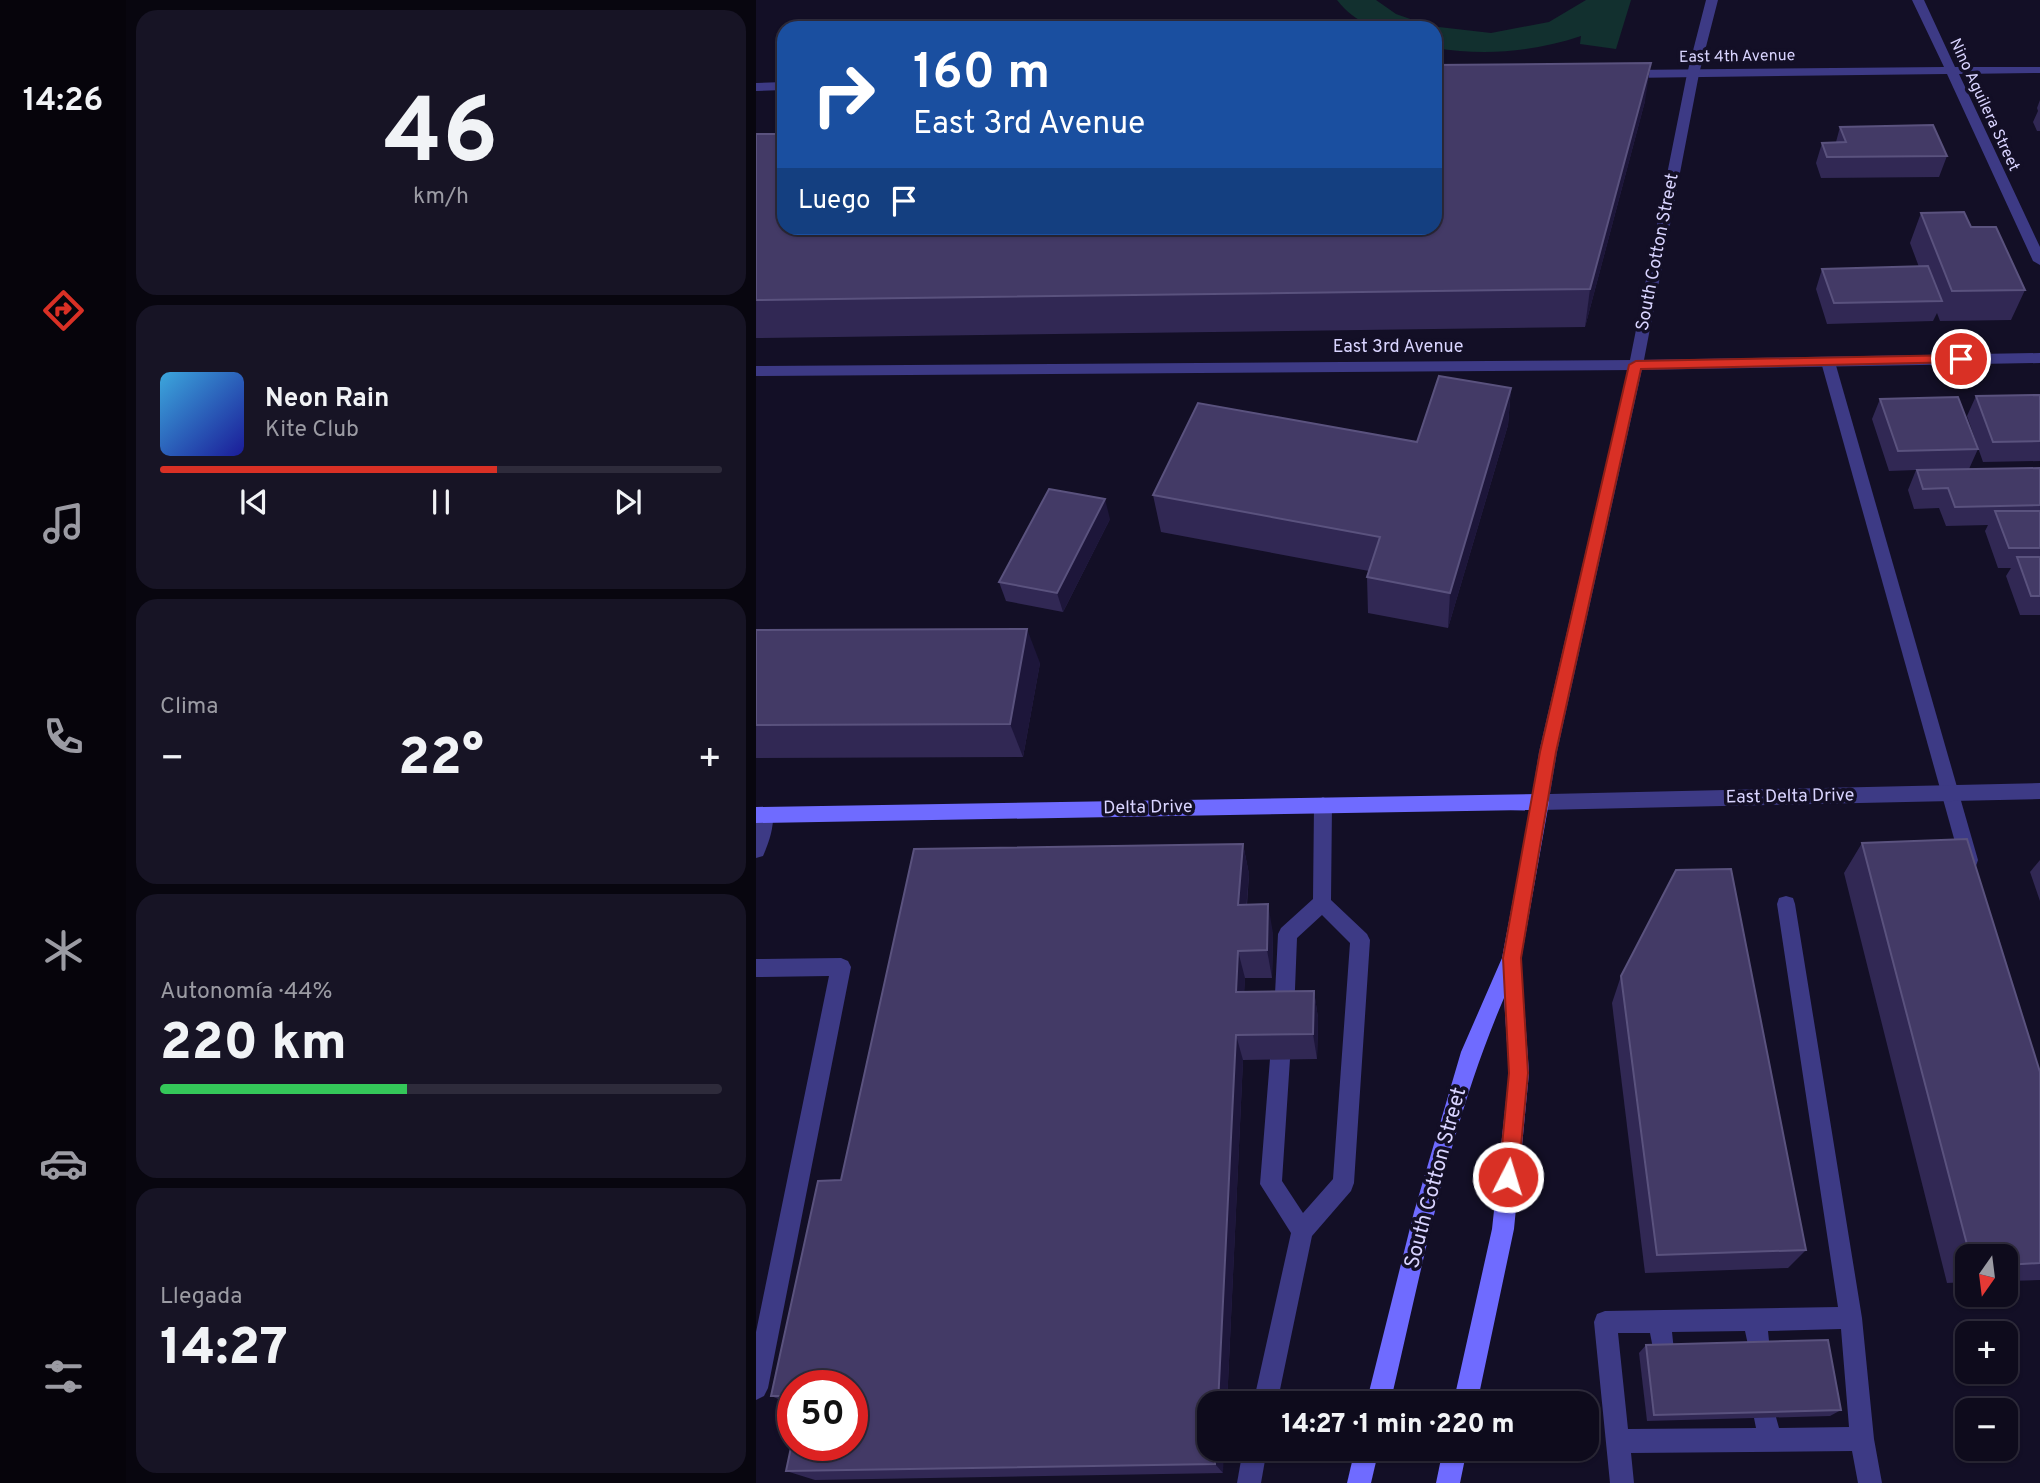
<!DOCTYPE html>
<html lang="es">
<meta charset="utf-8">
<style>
:root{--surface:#0e0b1c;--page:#171425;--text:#f1f3f6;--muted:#9b9ba3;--line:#2e2b3b;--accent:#d93025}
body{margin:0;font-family:Overpass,sans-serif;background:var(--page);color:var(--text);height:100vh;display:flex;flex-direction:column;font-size:26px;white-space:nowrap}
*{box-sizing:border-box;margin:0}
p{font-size:23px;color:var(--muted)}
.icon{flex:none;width:38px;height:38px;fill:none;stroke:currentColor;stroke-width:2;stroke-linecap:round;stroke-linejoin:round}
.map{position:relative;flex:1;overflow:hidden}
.drawer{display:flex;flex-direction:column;gap:10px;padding:10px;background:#08060f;width:630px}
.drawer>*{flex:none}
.banner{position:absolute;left:21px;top:21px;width:665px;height:214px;border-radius:21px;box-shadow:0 2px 5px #0004,0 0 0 2px var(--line);background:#1a4fa0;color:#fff;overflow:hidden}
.needle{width:46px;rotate:194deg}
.fabs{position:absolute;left:1199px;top:1244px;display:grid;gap:14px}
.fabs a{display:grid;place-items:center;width:63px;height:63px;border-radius:14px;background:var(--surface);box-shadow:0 2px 5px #0004,0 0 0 2px var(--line);font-size:35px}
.speed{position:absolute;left:21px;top:1370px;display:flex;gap:14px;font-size:35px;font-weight:700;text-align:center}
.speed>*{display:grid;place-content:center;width:91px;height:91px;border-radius:50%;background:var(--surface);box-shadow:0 2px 5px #0004,0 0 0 2px var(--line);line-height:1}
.speed .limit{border:10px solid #d22;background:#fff;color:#111}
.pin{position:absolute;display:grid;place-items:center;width:60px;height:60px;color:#fff;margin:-30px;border:4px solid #fff;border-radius:50%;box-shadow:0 2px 7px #0007}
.me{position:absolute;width:77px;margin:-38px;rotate:5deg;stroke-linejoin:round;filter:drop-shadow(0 0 5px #0008)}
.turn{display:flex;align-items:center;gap:24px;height:147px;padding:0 21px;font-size:32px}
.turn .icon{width:91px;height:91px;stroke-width:2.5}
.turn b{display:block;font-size:49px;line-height:60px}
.then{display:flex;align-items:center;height:66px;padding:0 21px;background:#0003;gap:14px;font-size:26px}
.big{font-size:52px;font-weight:800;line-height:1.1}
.drawer .widget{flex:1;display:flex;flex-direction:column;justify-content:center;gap:10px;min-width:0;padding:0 24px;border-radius:21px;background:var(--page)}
.drawer .dial{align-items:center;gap:0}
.dial b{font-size:91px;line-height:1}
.song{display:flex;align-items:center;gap:21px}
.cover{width:84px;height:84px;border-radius:10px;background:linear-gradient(135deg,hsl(200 70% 55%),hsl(240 70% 35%))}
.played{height:7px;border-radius:4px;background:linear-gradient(90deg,var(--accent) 60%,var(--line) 60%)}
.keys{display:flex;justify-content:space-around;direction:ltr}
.heat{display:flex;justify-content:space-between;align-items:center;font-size:38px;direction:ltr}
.charge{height:10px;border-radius:5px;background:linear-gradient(90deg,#34c759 44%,var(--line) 0)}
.trip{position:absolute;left:441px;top:1391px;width:402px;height:70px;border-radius:21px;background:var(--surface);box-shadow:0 2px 5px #0004,0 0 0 2px var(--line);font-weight:800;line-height:70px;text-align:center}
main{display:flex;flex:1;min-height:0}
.tabs{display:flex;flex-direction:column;width:126px;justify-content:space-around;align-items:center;background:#06040b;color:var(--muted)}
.tabs .icon{width:49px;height:49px}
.tabs .active{color:var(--accent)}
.tabs b{font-size:32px;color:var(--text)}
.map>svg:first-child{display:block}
.green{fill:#12302f}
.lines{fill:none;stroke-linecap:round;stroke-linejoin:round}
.service{fill:#3d3a85;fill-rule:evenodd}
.minor{fill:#3d3a85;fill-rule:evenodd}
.tertiary{fill:#3d3a85;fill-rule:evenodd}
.secondary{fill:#6f6bff;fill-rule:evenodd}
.wall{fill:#312854}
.shaded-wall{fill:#1d163a}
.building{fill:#433a66;stroke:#5a527e;stroke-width:2}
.route{fill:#d93025;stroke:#8d1f18;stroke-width:2}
.labels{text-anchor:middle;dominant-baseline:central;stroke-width:7;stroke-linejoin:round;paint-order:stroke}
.far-street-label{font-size:16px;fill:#d9d4ff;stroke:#130f26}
.street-label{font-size:18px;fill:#d9d4ff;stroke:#130f26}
.near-street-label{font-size:21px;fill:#d9d4ff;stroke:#130f26}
</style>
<main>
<nav class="tabs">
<b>14:26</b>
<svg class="icon active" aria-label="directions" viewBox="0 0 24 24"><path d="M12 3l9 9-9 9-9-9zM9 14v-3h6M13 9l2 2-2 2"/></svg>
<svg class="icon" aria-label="music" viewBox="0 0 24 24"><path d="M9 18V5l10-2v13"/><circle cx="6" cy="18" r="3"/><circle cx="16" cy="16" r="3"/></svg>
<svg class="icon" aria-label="phone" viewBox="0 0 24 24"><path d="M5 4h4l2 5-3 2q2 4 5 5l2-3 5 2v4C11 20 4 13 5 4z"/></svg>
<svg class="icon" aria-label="climate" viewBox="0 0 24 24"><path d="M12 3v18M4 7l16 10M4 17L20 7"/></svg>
<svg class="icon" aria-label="car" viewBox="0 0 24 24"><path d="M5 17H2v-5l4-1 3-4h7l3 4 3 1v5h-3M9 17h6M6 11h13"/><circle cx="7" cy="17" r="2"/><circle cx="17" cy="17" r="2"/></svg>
<svg class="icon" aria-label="filters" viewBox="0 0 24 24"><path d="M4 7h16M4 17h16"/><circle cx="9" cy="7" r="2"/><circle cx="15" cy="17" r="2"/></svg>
</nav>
<section class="drawer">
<div class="widget dial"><b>46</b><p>km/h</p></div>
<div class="widget">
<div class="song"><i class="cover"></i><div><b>Neon Rain</b><p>Kite Club</p></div></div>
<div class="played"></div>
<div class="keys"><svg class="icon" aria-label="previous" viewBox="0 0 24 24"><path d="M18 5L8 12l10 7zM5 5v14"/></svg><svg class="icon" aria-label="pause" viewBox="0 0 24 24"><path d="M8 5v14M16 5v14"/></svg><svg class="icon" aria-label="next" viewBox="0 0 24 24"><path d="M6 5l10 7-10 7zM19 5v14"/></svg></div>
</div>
<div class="widget"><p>Clima</p>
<div class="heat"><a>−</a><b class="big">22°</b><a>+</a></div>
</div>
<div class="widget"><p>Autonomía · 44%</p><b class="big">220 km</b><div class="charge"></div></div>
<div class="widget"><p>Llegada</p><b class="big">14:27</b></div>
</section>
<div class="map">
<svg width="1284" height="1483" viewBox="0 0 1284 1483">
<rect width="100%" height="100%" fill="#130f26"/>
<!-- green -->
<path class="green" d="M581,0H620L640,14L674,26L735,33L793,22L830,0H875L860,49L824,44L825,36C777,52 729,56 679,48V28C637,28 610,36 581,0Z"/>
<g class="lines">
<!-- service -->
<g class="service">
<path d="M1072,357L1079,362L1222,860L1220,866L1213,868L1206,866L1204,860L1065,362Z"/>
<path d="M567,797L573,800L576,805L575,900L611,934L614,940L598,1183L595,1191L556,1236L521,1404H497L535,1233L504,1184L514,1059L517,1052L524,1049L531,1052L534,1059L526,1181L547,1213L577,1179L594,943L566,915L541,938L538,1014L535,1021L528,1023L521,1021L518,1014L522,934L525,928L557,899L558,805L561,800Z"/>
<path d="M9,807L15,809C21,821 12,845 7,856L0,858V815L3,809Z"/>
<path d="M1030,896L1037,898L1039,904L1106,1318L1118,1439L1126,1483H1102L1096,1451L875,1453L878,1483H854L838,1322L841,1314L849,1311L1082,1307L1021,904L1023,898ZM1085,1329L1093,1427L1023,1428L1018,1410L1010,1406L1002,1410L998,1418L1000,1428L872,1429L862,1333H894L899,1359L907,1362L915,1359L918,1351L916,1332L989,1331L995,1359L1003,1362L1011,1359L1014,1351L1012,1331Z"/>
<path d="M85,958L92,961L95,967L12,1388L8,1396L0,1400V1332L73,976L0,977V959Z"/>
<path d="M487,1449H511L505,1483H481Z"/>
</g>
<!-- minor -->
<g class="minor">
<path d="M1156,0H1168L1199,67H1284V73L1203,74L1284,247V265L1277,261L1191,74L871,78L865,74L871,70L1188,67Z"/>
<path d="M28,82V90L0,91V83Z"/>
<path d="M1284,353V363L880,370L0,376V366L880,360Z"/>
</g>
<!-- tertiary -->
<path class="tertiary" d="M950,0H962L943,74L887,365L801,752L794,794L1284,783V799L784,810L778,807L775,802L783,752L873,365L931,74Z"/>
<!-- secondary -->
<g class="secondary">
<path d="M784,794L790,797L793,802L765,960L773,1073L758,1229L721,1404H697L736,1229L753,1073L748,998C693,1126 666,1268 634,1404H610L658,1212L705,1052L746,958L774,810L0,823V807Z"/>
<path d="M599,1449H623L615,1483H591Z"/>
<path d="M687,1449H711L704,1483H680Z"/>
</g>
</g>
<!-- wall -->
<g class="wall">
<path d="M1284,100V131H1281L1277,122L1282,111L1281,108Z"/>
<path d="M889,101L829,327L0,338V134L28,228Z"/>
<path d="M1084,127L1191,156L1183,177L1065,178L1060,163L1066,143L1080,142Z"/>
<path d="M1165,213L1215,227L1269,290L1255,320L1184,321L1181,313L1177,321L1071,324L1060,289L1066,269L1163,267L1154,243Z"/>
<path d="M755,388L752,425L692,628L612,613L611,577L613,571L405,532L397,495L661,442Z"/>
<path d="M1284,395V461L1227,462L1211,416L1220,396Z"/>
<path d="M1124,399L1222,449L1213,469L1284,468V615H1264L1250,576L1255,568H1242L1229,531L1232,525L1190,526L1183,508L1158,509L1152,490L1160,470L1133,471L1116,419Z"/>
<path d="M354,519L307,612L250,601L243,582Z"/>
<path d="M0,630L284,663L267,757L0,758Z"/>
<path d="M1106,843L1284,1072V1280L1250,1281V1256H1211V1282L1191,1283L1088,873Z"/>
<path d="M487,844L493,874L491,905L517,933L516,978H489L488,992L558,991L562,1018L561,1059L487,1060L471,1404H453L467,1473L59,1480L30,1471L96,1446L37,1386V1405L15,1396L85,1180Z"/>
<path d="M1284,860V901L1274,872Z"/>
<path d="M865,976L1050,1250L1032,1268L889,1273L856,1003Z"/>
<path d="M890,1345L1085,1410L1074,1416L891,1421L883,1353Z"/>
</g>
<!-- shaded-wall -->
<g class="shaded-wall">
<path d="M895,63L889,101L829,327L834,289Z"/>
<path d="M755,388L752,425L692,628L694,593Z"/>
<path d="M349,499L354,519L307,612L301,593Z"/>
<path d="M271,629L284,663L267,757L254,724Z"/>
<path d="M487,844L493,874L488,934L482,905Z"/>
<path d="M512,904L517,933L516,978L511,950Z"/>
<path d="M482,951L489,978L487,1019L480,992Z"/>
<path d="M558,991L562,1018L561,1059L557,1034Z"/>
<path d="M480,1035L487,1060L471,1404H462Z"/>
<path d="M459,1449H468L467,1473L459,1464Z"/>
</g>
<!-- building -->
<g class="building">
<path d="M895,63L834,289L0,300V134H28V228H679V65Z"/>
<path d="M1177,125L1191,156L1071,157L1066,143L1090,142L1084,127Z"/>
<path d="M1208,212L1215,227H1240L1269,290L1196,291L1165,213Z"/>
<path d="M1172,266L1186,301L1078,303L1066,269Z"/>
<path d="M683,376L755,388L694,593L611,577L624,537L397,495L442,403L661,442Z"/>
<path d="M1284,395V441L1237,442L1220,396Z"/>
<path d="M1202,397L1222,449L1142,451L1124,399Z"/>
<path d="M1284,468V505L1199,507L1192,488L1167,489L1161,470Z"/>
<path d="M293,489L349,499L301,593L243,582Z"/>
<path d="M1239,511H1284V548H1253Z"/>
<path d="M1261,557H1284V596H1275Z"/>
<path d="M271,629L254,724L0,725V630Z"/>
<path d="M1211,839L1284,1072V1263L1250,1265V1256H1214L1106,843Z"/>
<path d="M487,844L482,905L512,904L511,950L482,951L480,992L558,991L557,1034L480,1035L462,1404H453V1449H459V1464L30,1471L37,1438V1446H96V1386H37V1396H15L62,1181L85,1180L158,849Z"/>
<path d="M975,869L1050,1250L901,1255L865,976L920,870Z"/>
<path d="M1072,1340L1085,1410L898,1415L890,1345Z"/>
</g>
<!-- route -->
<path class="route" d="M1205,355L1209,356V362L885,369L800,752L765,958L772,1073L762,1177L759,1184L752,1187L746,1184L743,1177L753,1073L747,958L784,752L873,365L880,361Z"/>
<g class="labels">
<!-- far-street labels -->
<g class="far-street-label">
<text transform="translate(981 57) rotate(-1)">East 4th Avenue</text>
<text transform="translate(1228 105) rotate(65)">Nino Aguilera Street</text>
</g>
<!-- street labels -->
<g class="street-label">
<text transform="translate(902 252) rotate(-79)">South Cotton Street</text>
<text x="642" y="347">East 3rd Avenue</text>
<text transform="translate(1034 797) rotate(-1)">East Delta Drive</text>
<text transform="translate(392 808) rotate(-1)">Delta Drive</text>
</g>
<!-- near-street labels -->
<g class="near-street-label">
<text transform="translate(680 1178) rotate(-75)">South Cotton Street</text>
</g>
</g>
</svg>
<div class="fabs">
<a><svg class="needle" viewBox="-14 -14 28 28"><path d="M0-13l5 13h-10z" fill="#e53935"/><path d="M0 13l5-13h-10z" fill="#9b9ba3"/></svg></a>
<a>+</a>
<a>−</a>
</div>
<div class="speed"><div class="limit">50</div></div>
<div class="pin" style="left:1205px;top:359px;background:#d93025"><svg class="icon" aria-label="arrive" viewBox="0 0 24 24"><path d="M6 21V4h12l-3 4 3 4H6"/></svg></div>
<svg class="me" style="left:752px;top:1177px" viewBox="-20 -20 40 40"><circle r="17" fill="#d93025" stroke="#fff" stroke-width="3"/><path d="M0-11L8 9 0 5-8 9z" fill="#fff"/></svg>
<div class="trip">14:27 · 1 min · 220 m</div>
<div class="banner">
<div class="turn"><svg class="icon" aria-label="right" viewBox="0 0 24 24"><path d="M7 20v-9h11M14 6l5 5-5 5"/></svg><div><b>160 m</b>East 3rd Avenue</div></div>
<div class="then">Luego<svg class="icon" aria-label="arrive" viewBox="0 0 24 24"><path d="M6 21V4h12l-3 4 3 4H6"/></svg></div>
</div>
</div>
</main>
